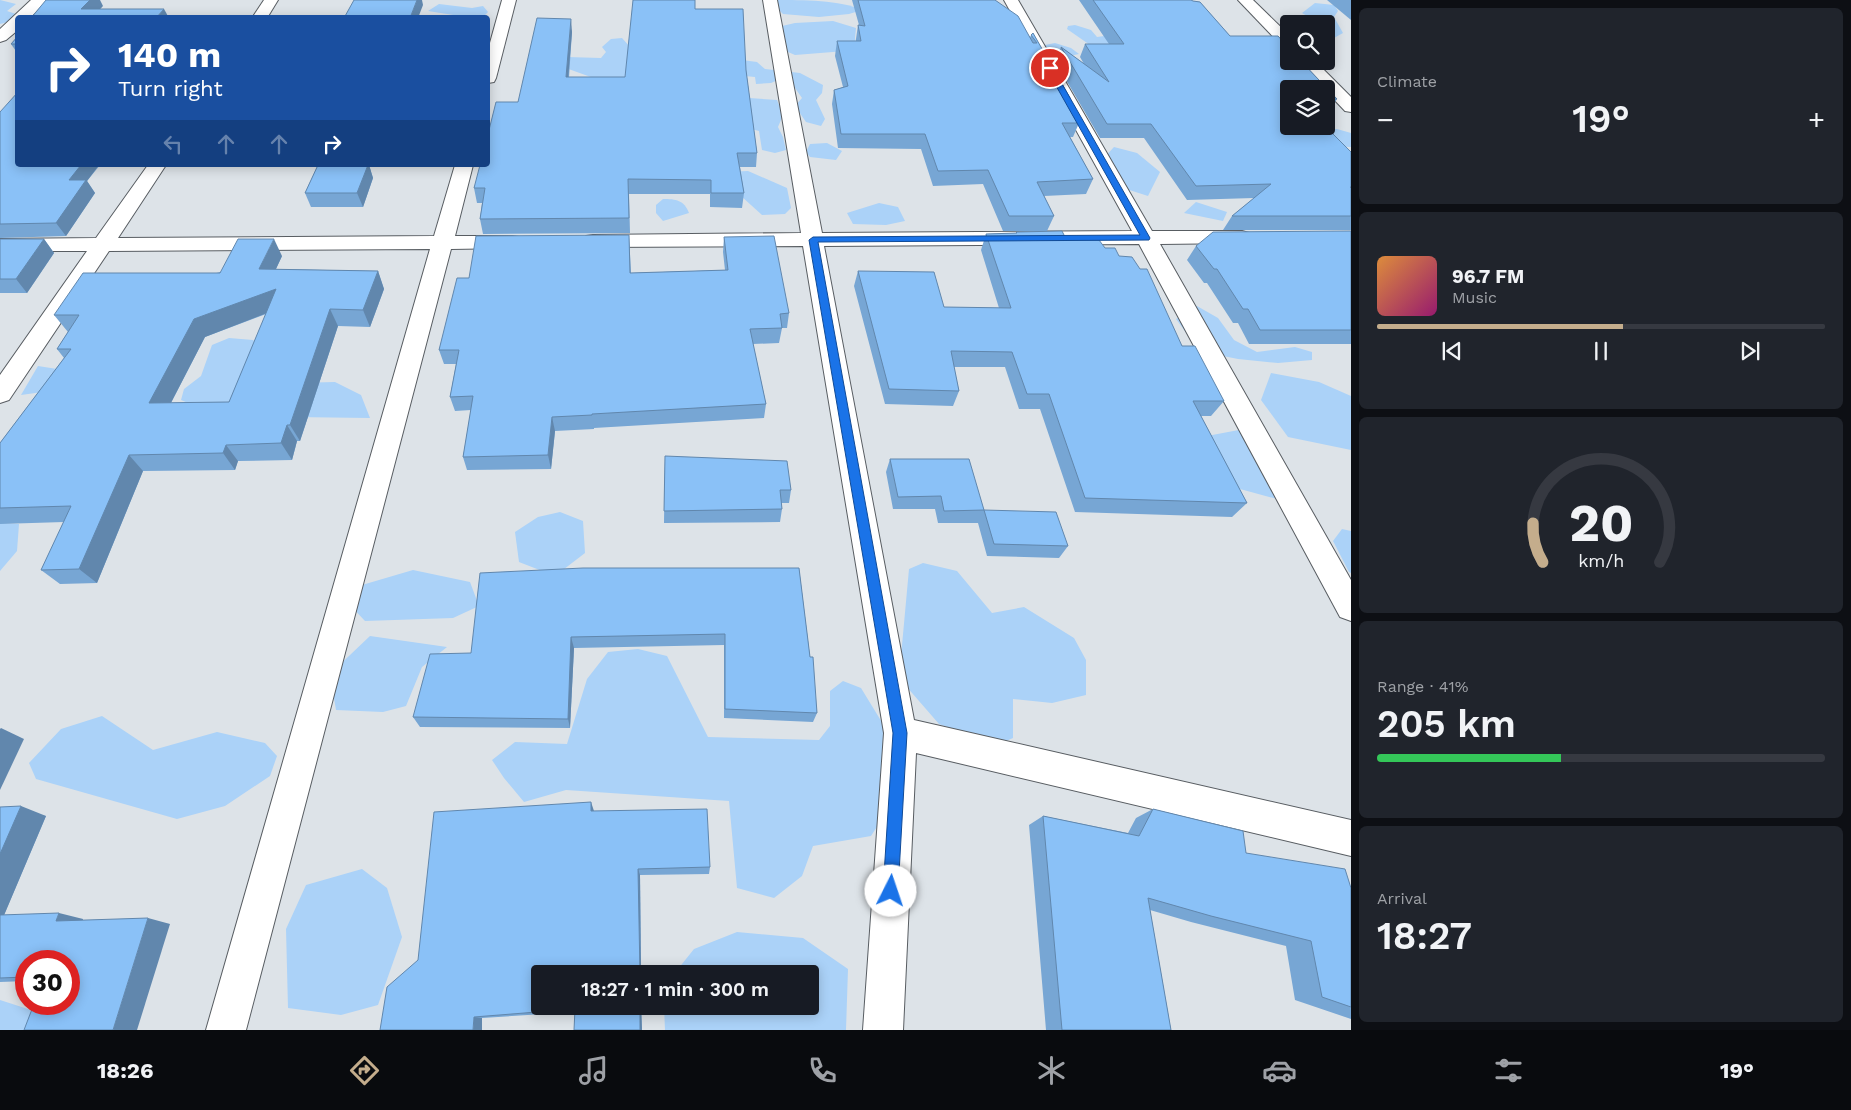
<!DOCTYPE html>
<meta charset="utf-8">
<style>
:root{--surface:#171b24;--page:#20242c;--text:#f1f3f6;--muted:#9ea1a6;--line:#363941;--accent:#c4ad8c}
body{margin:0;font-family:"Work Sans",sans-serif;background:var(--page);color:var(--text);height:100vh;display:flex;flex-direction:column;font-size:19px;white-space:nowrap}
*{box-sizing:border-box;margin:0}
p{font-size:16px;color:var(--muted)}
.icon{flex:none;width:28px;height:28px;fill:none;stroke:currentColor;stroke-width:2;stroke-linecap:round;stroke-linejoin:round}
.map{position:relative;flex:1;overflow:hidden}
.drawer{display:flex;flex-direction:column;gap:8px;padding:8px;background:#0d0f14;width:500px}
.drawer>*{flex:none}
.banner{position:absolute;left:15px;top:15px;width:475px;height:152px;border-radius:5px;box-shadow:0 2px 12px #0003;background:#1a4fa0;color:#fff;overflow:hidden}
.buttons{position:absolute;left:1280px;top:15px;display:grid;gap:10px}
.buttons a{display:grid;place-items:center;width:55px;height:55px;border-radius:5px;background:var(--surface);box-shadow:0 2px 12px #0003;font-size:25px}
.speed{position:absolute;left:15px;top:950px;display:flex;gap:10px;font-size:25px;font-weight:700;text-align:center}
.speed>*{display:grid;place-content:center;width:65px;height:65px;border-radius:50%;background:var(--surface);box-shadow:0 2px 12px #0003;line-height:1}
.speed .limit{border:8px solid #d22;background:#fff;color:#111}
.pin{position:absolute;display:grid;place-items:center;width:42px;height:42px;color:#fff;margin:-21px;border:2px solid #fff;border-radius:50%;box-shadow:0 1px 5px #0007}
.me{position:absolute;width:55px;margin:-28px;rotate:4deg;stroke-linejoin:round;filter:drop-shadow(0 0 4px #0008)}
.turn{display:flex;align-items:center;gap:18px;height:105px;padding:0 20px;font-size:22px}
.turn .icon{width:65px;height:65px;stroke-width:2.5}
.turn b{display:block;font-size:35px;line-height:42px}
.lanes{display:flex;align-items:center;height:48px;padding:0 20px;background:#0003;justify-content:center;gap:25px;direction:ltr}
.lanes .off{opacity:.35}
.big{font-size:38px;font-weight:600;line-height:1.1}
.drawer .widget{flex:1;display:flex;flex-direction:column;justify-content:center;gap:8px;min-width:0;padding:0 18px;border-radius:8px;background:var(--page)}
.drawer .dial{align-items:center;gap:0}
.dial svg{height:130px;overflow:visible;fill:none;stroke:var(--line);stroke-width:7;stroke-linecap:round;text-anchor:middle}
.dial text{fill:var(--text);stroke:none}
.song{display:flex;align-items:center;gap:15px}
.cover{width:60px;height:60px;border-radius:8px;background:linear-gradient(135deg,hsl(30 70% 55%),hsl(320 70% 35%))}
.played{height:5px;border-radius:2px;background:linear-gradient(90deg,var(--accent) 55%,var(--line) 55%)}
.keys{display:flex;justify-content:space-around;direction:ltr}
.heat{display:flex;justify-content:space-between;align-items:center;font-size:28px;direction:ltr}
.charge{height:8px;border-radius:4px;background:linear-gradient(90deg,#34c759 41%,var(--line) 0)}
.trip{position:absolute;left:531px;top:965px;width:288px;height:50px;border-radius:5px;background:var(--surface);box-shadow:0 2px 12px #0003;font-weight:600;line-height:50px;text-align:center}
.menu{display:flex;height:80px;justify-content:space-around;align-items:center;background:#090b0e;color:var(--muted)}
.menu .icon{width:35px;height:35px}
.menu .active{color:var(--accent)}
.menu b{font-size:22px;color:var(--text)}
main{display:flex;flex:1;min-height:0}
.map>svg:first-child{display:block}
.green{fill:#abd2f8}
.lines{fill:none;stroke-linecap:round;stroke-linejoin:round}
.minor-casing{stroke:#585d62;stroke-width:2}
.minor{fill:#fff;fill-rule:evenodd}
.wall{fill:#77a6d4;fill-rule:evenodd}
.shaded-wall{fill:#6187ad}
.building{fill:#8ac1f7;stroke:#6187ad;fill-rule:evenodd}
.route{fill:#1a73e8;stroke:#114b97}
</style>
<main>
<div class="map">
<svg width="1351" height="1030" viewBox="0 0 1351 1030">
<rect width="100%" height="100%" fill="#dde3e8"/>
<!-- green -->
<g class="green">
<path d="M0,0L16,4L7,11L16,14L8,22L0,24Z"/>
<path d="M776,0C803,0 840,0 862,10L849,14L819,17L783,14L778,9Z"/>
<path d="M1315,3L1334,5L1338,11L1334,17L1343,33L1334,38H1326V24H1310L1314,20L1302,13Z"/>
<path d="M439,4L472,8L483,6L488,12L485,15L466,17L428,11Z"/>
<path d="M833,21L856,28L855,38L858,50L795,55L774,46L782,26L795,23Z"/>
<path d="M1075,25L1091,30L1097,37L1126,33L1136,43L1090,45L1067,29L1068,26Z"/>
<path d="M622,38L630,47L635,73L613,85L563,67L567,57L601,58L606,52L602,47L611,39Z"/>
<path d="M1055,43L1071,48L1079,54L1065,57L1046,54L1045,45Z"/>
<path d="M742,60L757,62L765,69L800,73L823,85L822,93L816,100L825,119L821,126L806,122L795,106L802,98L793,85L780,79L771,83L756,84L755,77L734,75Z"/>
<path d="M734,97L777,100L783,115L778,127L783,137L786,150L775,153L762,150L759,131L735,125Z"/>
<path d="M1322,129H1337L1351,133V147L1331,146Z"/>
<path d="M827,143L842,151L836,160L810,157L806,152L810,144Z"/>
<path d="M1114,147L1137,153L1160,172L1148,196L1117,186L1102,160Z"/>
<path d="M748,171L787,188L791,208L785,214L762,215L720,177L726,172Z"/>
<path d="M663,199C676,199 684,200 689,213L663,221L656,213V205Z"/>
<path d="M1196,202L1227,212L1223,221L1184,213Z"/>
<path d="M879,203L898,207L905,221L886,225L853,224L847,213Z"/>
<path d="M1197,306L1218,318L1234,340L1257,352L1295,347L1312,352V360L1278,363L1238,359L1223,356L1193,342L1176,319Z"/>
<path d="M229,338L253,340L264,348L257,384L335,382L361,395L370,418L219,416L181,400L184,389L201,376L212,345Z"/>
<path d="M38,366L70,371L64,389L21,395Z"/>
<path d="M1271,373L1319,382L1351,396V450L1288,437L1261,400Z"/>
<path d="M1244,429L1277,499L1229,486L1207,436Z"/>
<path d="M560,512L583,521L585,553L555,576L519,562L515,532L538,517Z"/>
<path d="M0,523L19,524L17,551L0,571Z"/>
<path d="M1342,529L1351,531V573L1349,572L1333,541Z"/>
<path d="M923,563L957,571L992,613L1024,607L1074,638L1086,660V695L1052,703L1013,699V738L997,745L939,724L899,678L909,569Z"/>
<path d="M413,570L470,582L479,606L453,618L365,621L351,606L362,585Z"/>
<path d="M370,636L447,647L422,667L406,706L383,712L336,710L330,674Z"/>
<path d="M638,649L667,656L708,737L819,740L830,726V691L843,681L861,688L883,724L882,819L871,836L813,846L802,876L774,898L737,888L729,801L566,790L524,802L504,778L492,760L515,742L567,744L587,679L608,652Z"/>
<path d="M102,716L153,750L217,732L265,743L277,756L270,776L225,806L177,819L36,779L29,763L61,729Z"/>
<path d="M362,869L387,888L402,937L378,1005L341,1015L288,1008L286,929L306,885Z"/>
<path d="M737,932L803,938L848,969L846,1030H665L664,1006H810V974H674L694,949Z"/>
<path d="M0,1000L31,1010L26,1030H0Z"/>
</g>
<g class="lines">
<defs>
<g id="minor">
<path d="M31,0H47L30,18H18V30L6,40L0,42V29Z"/>
<path d="M264,0H278L267,18H252Z"/>
<path d="M502,0H516L496,78L494,82L488,83V50Z"/>
<path d="M763,0H777L822,233L1132,231L1004,0H1018L1152,231H1242L1249,233L1252,237L1249,241L1242,243L1160,244L1351,580V621L1340,617L1139,244L824,246L914,720L1351,820V856L916,753L903,1030H863L884,733L803,246L593,247L586,246L583,241L586,236L593,235L801,233Z"/>
<path d="M1238,0H1253L1289,35V49L1283,47Z"/>
<path d="M1298,61H1315L1351,97V112L1345,111L1326,91V89H1324Z"/>
<path d="M148,165H166L118,238L434,236L455,165H473L455,236H512L519,237L522,242L519,247L512,248L451,249L246,1030H206L430,249L109,251L9,400L0,403V375L87,251H0V239L96,238Z"/>
</g>
</defs>
<!-- minor casing -->
<use href="#minor" class="minor-casing"/>
<!-- minor -->
<use href="#minor" class="minor"/>
</g>
<!-- wall -->
<g class="wall">
<path d="M852,0H995L1030,37L1033,33L1070,98L1069,101L1079,123L1073,137H1070L1093,179L1086,194L1044,196L1054,216L1047,231H1003L983,184L933,186L921,149L838,148L832,104L834,90L843,87L835,56L837,41H856V39L858,25H859Z"/>
<path d="M1079,0H1191L1193,1L1200,2L1230,36H1278L1289,48V61H1301L1337,99L1328,113H1326V89H1289V126H1325L1351,152V230H1223L1232,216L1254,198L1187,200L1144,138H1100L1055,61L1061,47L1084,64L1080,57L1085,44H1109Z"/>
<path d="M1327,0H1351V20Z"/>
<path d="M695,9L746,70L757,153L756,167H740L744,193L742,208L710,207V194H629L630,233L483,234L480,219L482,203H477L474,188L518,102L572,32L569,77H625Z"/>
<path d="M18,36V54L11,44Z"/>
<path d="M0,112L18,165H100L87,181L95,193L66,236L0,238Z"/>
<path d="M318,165H369L373,178L363,207H311L305,193Z"/>
<path d="M1351,231V344H1249L1238,323H1233L1207,283H1204L1187,260L1196,246Z"/>
<path d="M1016,232L1066,239L1105,248L1119,256L1182,346L1224,401L1211,416H1201L1247,503L1232,517L1075,512L1040,409H1019L1005,367H954L959,391L953,406L885,404L854,286L858,271L944,307L999,308L981,250L986,234L1016,233Z"/>
<path d="M629,235L631,273L725,270L723,252L724,237L789,313L787,328H782L779,343L753,344L766,404L764,418L594,428V429L555,431L551,469L467,470L463,457L471,410L455,411L450,397L456,364H444L439,350L469,278Z"/>
<path d="M0,239H44L54,253L27,293H0Z"/>
<path d="M282,256L276,269L378,271L384,289L370,327L338,326L300,441H297L292,460L238,461L235,470L143,471L97,583L60,584L41,570L64,522L0,524V443L64,358L57,349L68,332L54,315ZM266,314L229,402L171,403L205,337Z"/>
<path d="M665,456L791,490L789,503H781L782,509L780,522L664,523Z"/>
<path d="M890,459L984,510L1068,546L1059,558L987,556L978,523H938L935,509H893L886,472Z"/>
<path d="M799,568L817,713L813,722L724,718V645L574,648L570,728L420,727L413,717L471,653Z"/>
<path d="M0,807L46,816L4,915L83,919V920L170,924L69,961H26V981L0,982Z"/>
<path d="M1153,809L1246,853L1351,888V1019L1295,1000L1286,946L1191,922L1150,910L1171,1030H1046L1029,825L1043,816L1128,833L1136,818Z"/>
<path d="M594,811L710,867L709,874L640,875L641,974H540V1006H641L642,1030L575,1012L482,1018L380,1030Z"/>
</g>
<!-- shaded-wall -->
<g class="shaded-wall">
<path d="M90,0H100L103,6L92,18L81,9Z"/>
<path d="M417,0H422L423,5L418,18H410Z"/>
<path d="M164,9L169,18H156Z"/>
<path d="M571,19L572,32L567,91L566,77Z"/>
<path d="M81,165H99L87,181L95,193L66,236L56,223L69,180Z"/>
<path d="M368,165H369L373,178L363,207L357,193Z"/>
<path d="M44,239L54,253L27,293L16,279Z"/>
<path d="M274,239L282,256L268,286L259,269Z"/>
<path d="M378,271L384,289L370,327L363,310Z"/>
<path d="M276,289L285,306L205,337L162,420L149,403L194,319Z"/>
<path d="M330,309L338,326L300,441L290,425Z"/>
<path d="M552,417L555,431L551,469L548,455Z"/>
<path d="M287,425L297,441L292,460L281,443Z"/>
<path d="M226,445L238,461L235,470L223,453Z"/>
<path d="M129,455L143,471L97,583L79,569Z"/>
<path d="M571,637L574,648L570,728L568,719Z"/>
<path d="M1,728L24,739L0,790V729Z"/>
<path d="M591,802L594,811V820L591,811Z"/>
<path d="M21,806L46,816L2,920H0V854Z"/>
<path d="M638,869L640,875L641,974H640Z"/>
<path d="M59,913L83,919L81,926L56,921Z"/>
<path d="M148,918L170,924L137,1030H113Z"/>
<path d="M640,1006H641L642,1030H640Z"/>
<path d="M474,1017L482,1018V1030H473Z"/>
</g>
<!-- building -->
<g class="building">
<path d="M46,0H90L81,9H164L156,18H31Z"/>
<path d="M354,0H417L410,18H344Z"/>
<path d="M633,0H695V9H743L746,70L757,153H737L744,193H711V180L628,179L629,218L480,219L485,188H474L480,165H488V134L496,102H518L537,18L571,19L566,77H625Z"/>
<path d="M858,0H995L1018,16L1033,43H1037L1031,35L1033,33L1070,98L1068,99L1079,123H1062L1093,179L1037,182L1054,216H1009L988,170L938,171L925,134H841L834,90L848,86L837,41H861L858,25L865,26Z"/>
<path d="M1093,0H1191L1193,1L1200,2L1230,36H1278L1289,48V61H1301L1337,99H1326V89H1289V126H1325L1351,152V187H1350L1351,188V216H1232L1271,184L1196,186L1151,124H1107L1061,47L1109,82L1085,44H1124Z"/>
<path d="M18,36V44H11Z"/>
<path d="M18,92V165H81L69,180H86L56,223L0,224V112Z"/>
<path d="M318,165H368L357,193H305Z"/>
<path d="M1062,231L1066,239L1099,240L1105,248H1115L1119,256L1132,257L1140,269H1147L1182,346H1195L1224,401H1193L1247,503L1085,498L1049,394H1027L1012,352L951,351L959,391L889,389L858,271L934,272L944,307L1011,308L986,234L1017,233L1016,232Z"/>
<path d="M1351,231V330H1260L1248,309H1243L1217,269H1214L1196,246L1213,232Z"/>
<path d="M629,235L630,273L728,270L724,237L774,236L789,313L780,314L782,328L750,329L766,404L592,414V415L552,417L548,455L463,457L473,396L450,397L459,350H439L457,278H469L476,236Z"/>
<path d="M0,239H44L16,279H0Z"/>
<path d="M238,239H274L259,269L378,271L363,310L330,309L290,425H287L281,443L226,445L223,453L129,455L79,569L41,570L71,506L0,508V443L71,349H57L79,315H54L83,273H220ZM276,289L229,402L149,403L194,319Z"/>
<path d="M665,456L787,461L791,490H780L782,509L664,511Z"/>
<path d="M890,459H969L984,510L944,511L941,496L898,497Z"/>
<path d="M984,510L1056,512L1068,546L994,544Z"/>
<path d="M583,568H799L810,657H813L817,713L725,709V634L571,637L568,719L413,717L430,654L471,653L480,573Z"/>
<path d="M591,802V811L707,809L710,867L638,869L640,974H540V1006H640V1030H574L575,1009L474,1017L473,1030H380L387,987L418,960L434,812Z"/>
<path d="M21,806L0,854V807Z"/>
<path d="M1153,809L1243,831L1246,853L1345,869L1351,888V1007L1322,997L1311,941L1211,916L1148,898L1171,1030H1062L1043,816L1139,836Z"/>
<path d="M59,913L56,921L148,918L113,1030H24L34,1004H69V961H26V977L0,978V915Z"/>
</g>
<!-- route -->
<path class="route" d="M1050,66L1053,68L1150,238L1149,240L818,242L907,733L898,891L896,897L891,899L885,897L883,891L893,733L809,240L813,237L1140,235L1046,68Z"/>
</svg>
<div class="buttons">
<a><svg class="icon" aria-label="search" viewBox="0 0 24 24"><circle cx="10" cy="10" r="6"/><path d="M15 15l6 6"/></svg></a>
<a><svg class="icon" aria-label="layers" viewBox="0 0 24 24"><path d="M12 4l9 5-9 5-9-5zM3 14l9 5 9-5"/></svg></a>
</div>
<div class="speed"><div class="limit">30</div></div>
<div class="pin" style="left:1050px;top:68px;background:#d93025"><svg class="icon" aria-label="arrive" viewBox="0 0 24 24"><path d="M6 21V4h12l-3 4 3 4H6"/></svg></div>
<svg class="me" style="left:891px;top:891px" viewBox="-20 -20 40 40"><circle r="19" fill="#fff"/><path d="M0-13L10 11 0 6-10 11z" fill="#1a73e8"/></svg>
<div class="trip">18:27 · 1 min · 300 m</div>
<div class="banner">
<div class="turn"><svg class="icon" aria-label="right" viewBox="0 0 24 24"><path d="M7 20v-9h11M14 6l5 5-5 5"/></svg><div><b>140 m</b>Turn right</div></div>
<div class="lanes"><svg class="icon off" aria-label="left" viewBox="0 0 24 24"><path d="M17 20v-9H6M10 6l-5 5 5 5"/></svg><svg class="icon off" aria-label="ahead" viewBox="0 0 24 24"><path d="M12 20V5M6 11l6-6 6 6"/></svg><svg class="icon off" aria-label="ahead" viewBox="0 0 24 24"><path d="M12 20V5M6 11l6-6 6 6"/></svg><svg class="icon" aria-label="right" viewBox="0 0 24 24"><path d="M7 20v-9h11M14 6l5 5-5 5"/></svg></div>
</div>
</div>
<section class="drawer">
<div class="widget"><p>Climate</p>
<div class="heat"><a>−</a><b class="big">19°</b><a>+</a></div>
</div>
<div class="widget">
<div class="song"><i class="cover"></i><div><b>96.7 FM</b><p>Music</p></div></div>
<div class="played"></div>
<div class="keys"><svg class="icon" aria-label="previous" viewBox="0 0 24 24"><path d="M18 5L8 12l10 7zM5 5v14"/></svg><svg class="icon" aria-label="pause" viewBox="0 0 24 24"><path d="M8 5v14M16 5v14"/></svg><svg class="icon" aria-label="next" viewBox="0 0 24 24"><path d="M6 5l10 7-10 7zM19 5v14"/></svg></div>
</div>
<div class="widget dial"><svg viewBox="0 0 100 80">
<path d="M14 69A42 42 0 1 1 86 69"/>
<path d="M14 69A42 42 0 0 1 8 45" stroke="#c4ad8c"/>
<text x="50" y="56" font-size="32" font-weight="700">20</text>
<text x="50" y="72" font-size="11">km/h</text>
</svg></div>
<div class="widget"><p>Range · 41%</p><b class="big">205 km</b><div class="charge"></div></div>
<div class="widget"><p>Arrival</p><b class="big">18:27</b></div>
</section>
</main>
<nav class="menu">
<b>18:26</b>
<svg class="icon active" aria-label="directions" viewBox="0 0 24 24"><path d="M12 3l9 9-9 9-9-9zM9 14v-3h6M13 9l2 2-2 2"/></svg>
<svg class="icon" aria-label="music" viewBox="0 0 24 24"><path d="M9 18V5l10-2v13"/><circle cx="6" cy="18" r="3"/><circle cx="16" cy="16" r="3"/></svg>
<svg class="icon" aria-label="phone" viewBox="0 0 24 24"><path d="M5 4h4l2 5-3 2q2 4 5 5l2-3 5 2v4C11 20 4 13 5 4z"/></svg>
<svg class="icon" aria-label="climate" viewBox="0 0 24 24"><path d="M12 3v18M4 7l16 10M4 17L20 7"/></svg>
<svg class="icon" aria-label="car" viewBox="0 0 24 24"><path d="M5 17H2v-5l4-1 3-4h7l3 4 3 1v5h-3M9 17h6M6 11h13"/><circle cx="7" cy="17" r="2"/><circle cx="17" cy="17" r="2"/></svg>
<svg class="icon" aria-label="filters" viewBox="0 0 24 24"><path d="M4 7h16M4 17h16"/><circle cx="9" cy="7" r="2"/><circle cx="15" cy="17" r="2"/></svg>
<b>19°</b>
</nav>
